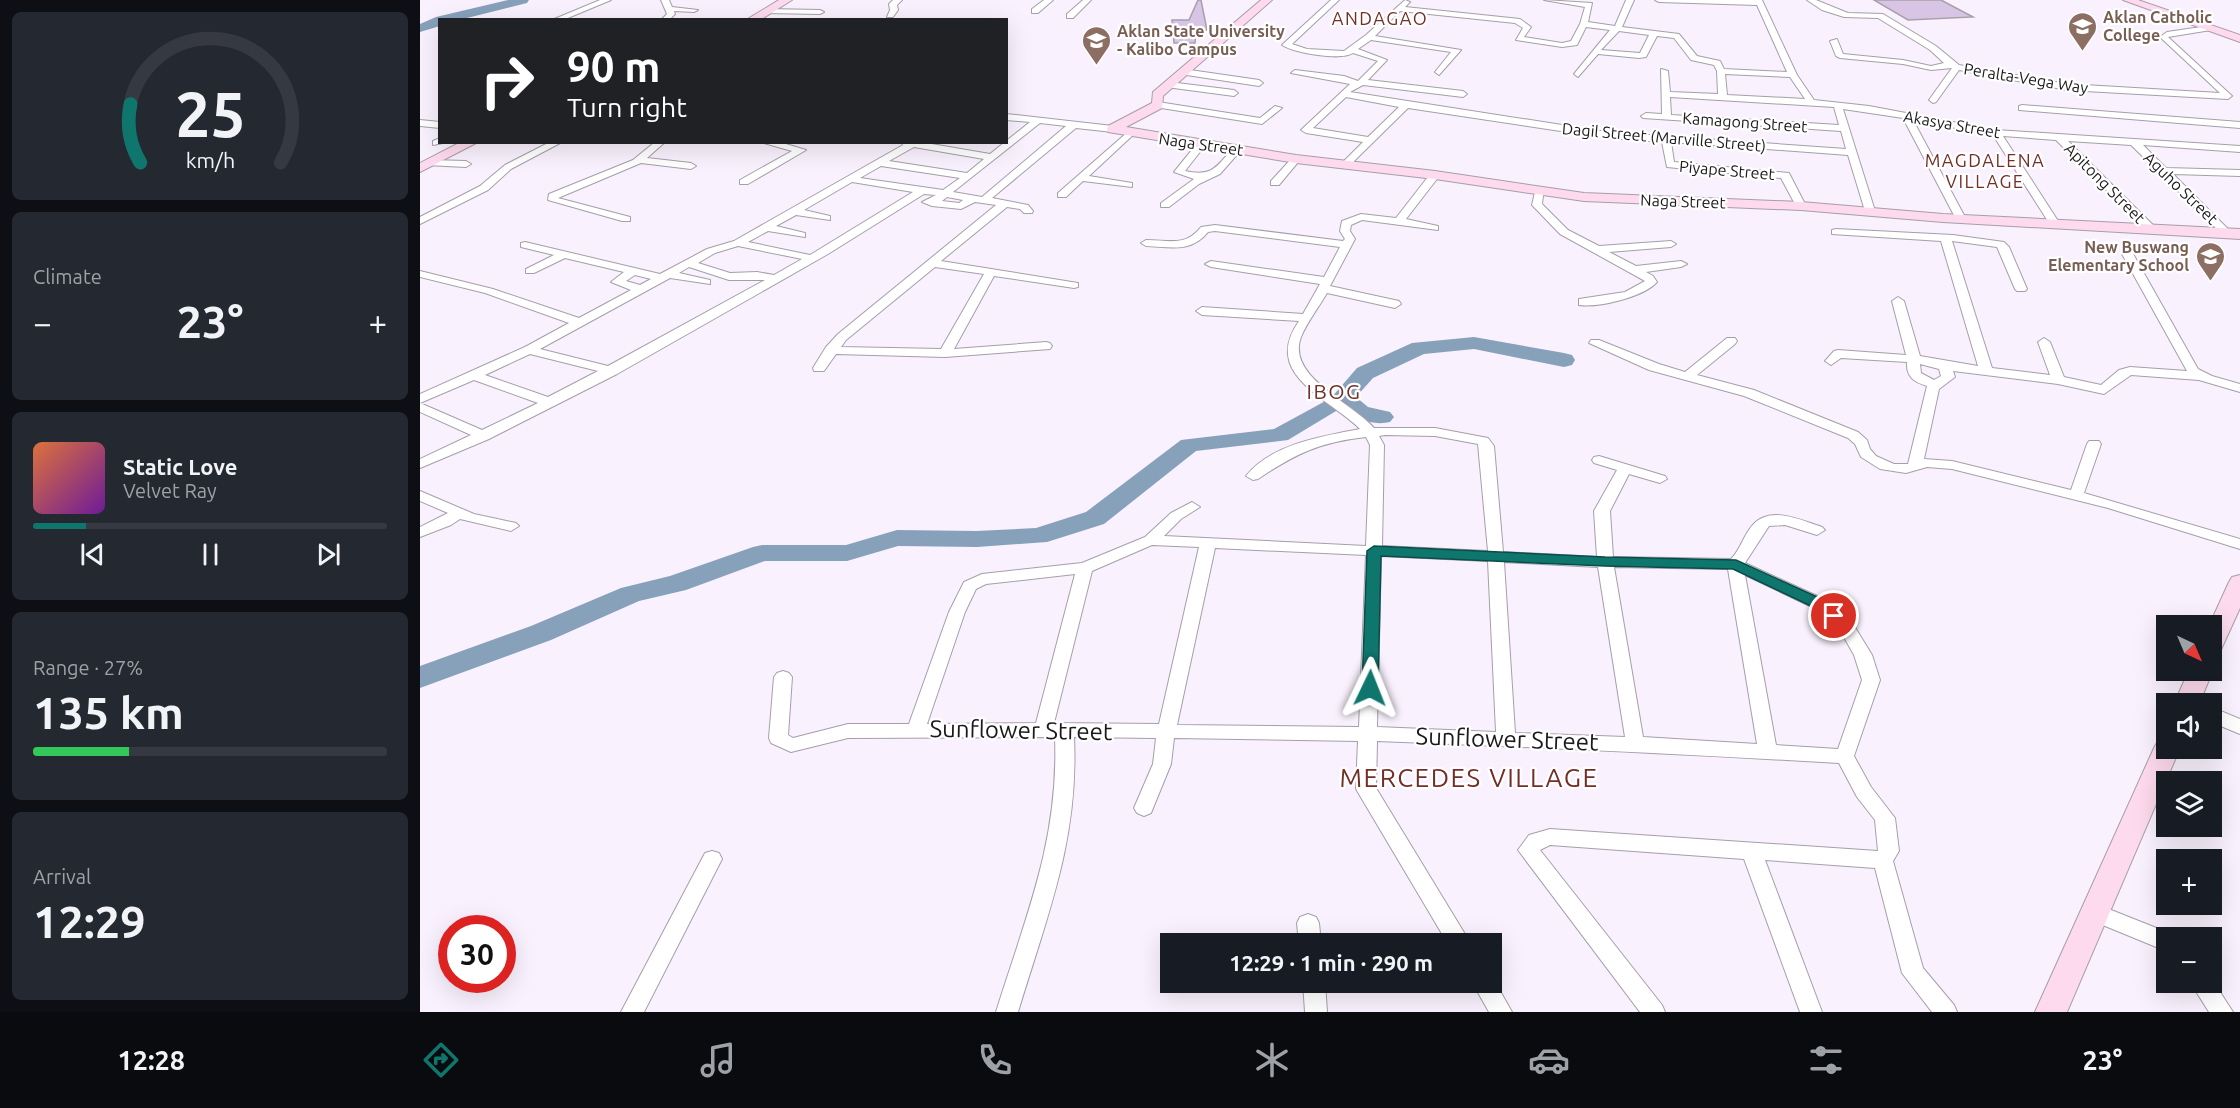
<!DOCTYPE html>
<meta charset="utf-8">
<style>
:root{--surface:#171b24;--page:#242831;--text:#f1f3f6;--muted:#9ea1a6;--line:#363941;--accent:#0f766e}
body{margin:0;font-family:Ubuntu,sans-serif;background:var(--page);color:var(--text);height:100vh;display:flex;flex-direction:column;font-size:22px;white-space:nowrap}
*{box-sizing:border-box;margin:0}
p{font-size:20px;color:var(--muted)}
.icon{flex:none;width:33px;height:33px;fill:none;stroke:currentColor;stroke-width:2;stroke-linecap:round;stroke-linejoin:round}
.map{position:relative;flex:1;overflow:hidden}
.sheet{display:flex;flex-direction:column;gap:12px;padding:12px;background:#0d0f14;width:420px}
.sheet>*{flex:none}
.top-card{position:absolute;left:18px;top:18px;width:570px;height:126px;border-radius:0px;box-shadow:0 6px 24px #0002;background:#202124;color:#fff;overflow:hidden}
.needle{width:39px;rotate:136deg}
.fabs{position:absolute;left:1736px;top:615px;display:grid;gap:12px}
.fabs a{display:grid;place-items:center;width:66px;height:66px;border-radius:0px;background:var(--surface);box-shadow:0 6px 24px #0002;font-size:30px}
.speed{position:absolute;left:18px;top:915px;display:flex;gap:12px;font-size:30px;font-weight:700;text-align:center}
.speed>*{display:grid;place-content:center;width:78px;height:78px;border-radius:50%;background:var(--surface);box-shadow:0 6px 24px #0002;line-height:1}
.speed .limit{border:9px solid #d22;background:#fff;color:#111}
.pin{position:absolute;display:grid;place-items:center;width:51px;height:51px;color:#fff;margin:-26px;border:3px solid #fff;border-radius:50%;box-shadow:0 2px 6px #0007}
.me{position:absolute;width:66px;margin:-33px;rotate:2deg;stroke-linejoin:round;filter:drop-shadow(0 0 4px #0008)}
.turn{display:flex;align-items:center;gap:21px;height:126px;padding:0 30px;font-size:27px}
.turn .icon{width:78px;height:78px;stroke-width:2.5}
.turn b{display:block;font-size:42px;line-height:51px}
.big{font-size:45px;font-weight:700;line-height:1.1}
.sheet .tile{flex:1;display:flex;flex-direction:column;justify-content:center;gap:9px;min-width:0;padding:0 21px;border-radius:9px;background:var(--page)}
.sheet .dial{align-items:center;gap:0}
.dial svg{height:156px;overflow:visible;fill:none;stroke:var(--line);stroke-width:7;stroke-linecap:round;text-anchor:middle}
.dial text{fill:var(--text);stroke:none}
.song{display:flex;align-items:center;gap:18px}
.cover{width:72px;height:72px;border-radius:9px;background:linear-gradient(135deg,hsl(20 70% 55%),hsl(280 70% 35%))}
.played{height:6px;border-radius:3px;background:linear-gradient(90deg,var(--accent) 15%,var(--line) 15%)}
.keys{display:flex;justify-content:space-around;direction:ltr}
.heat{display:flex;justify-content:space-between;align-items:center;font-size:33px;direction:ltr}
.charge{height:9px;border-radius:4px;background:linear-gradient(90deg,#34c759 27%,var(--line) 0)}
.trip{position:absolute;left:740px;top:933px;width:342px;height:60px;border-radius:0px;background:var(--surface);box-shadow:0 6px 24px #0002;font-weight:700;line-height:60px;text-align:center}
.menu{display:flex;height:96px;justify-content:space-around;align-items:center;background:#090b0e;color:var(--muted)}
.menu .icon{width:42px;height:42px}
.menu .selected{color:var(--accent)}
.menu b{font-size:27px;color:var(--text)}
main{display:flex;flex:1;min-height:0}
.map>svg:first-child{display:block}
.lines{fill:none;stroke-linecap:round;stroke-linejoin:round}
.river{fill:#87a1bb;fill-rule:evenodd}
.building{fill:#d8c4e4;stroke:#a7a0ab;stroke-width:1.5}
.street-casing{stroke:#a69ea9;stroke-width:2}
.secondary-casing{stroke:#a69ea9;stroke-width:2}
.street{fill:#fff;fill-rule:evenodd}
.secondary{fill:#fddaed;fill-rule:evenodd}
.route{fill:#0f766e;stroke:#0a4d48;stroke-width:1.5}
.labels{text-anchor:middle;dominant-baseline:central;stroke-width:4.5;stroke-linejoin:round;paint-order:stroke}
.far-education-label{font-size:16px;font-weight:bold;fill:#785e54;stroke:#fff;text-anchor:start}
.far-street-label{font-size:16px;fill:#1c191d;stroke:#fff}
.far-quarter-label{font-size:18px;letter-spacing:1.5px;fill:#732e25;stroke:#fff}
.far-neighbourhood-label{font-size:18px;letter-spacing:1.5px;fill:#732e25;stroke:#fff}
.neighbourhood-label{font-size:21px;letter-spacing:1.5px;fill:#732e25;stroke:#fff}
.near-street-label{font-size:24px;fill:#1c191d;stroke:#fff}
.near-neighbourhood-label{font-size:26px;letter-spacing:1.5px;fill:#732e25;stroke:#fff}
</style>
<main>
<section class="sheet">
<div class="tile dial"><svg viewBox="0 0 100 80">
<path d="M14 69A42 42 0 1 1 86 69"/>
<path d="M14 69A42 42 0 0 1 9 39" stroke="#0f766e"/>
<text x="50" y="56" font-size="32" font-weight="700">25</text>
<text x="50" y="72" font-size="11">km/h</text>
</svg></div>
<div class="tile"><p>Climate</p>
<div class="heat"><a>−</a><b class="big">23°</b><a>+</a></div>
</div>
<div class="tile">
<div class="song"><i class="cover"></i><div><b>Static Love</b><p>Velvet Ray</p></div></div>
<div class="played"></div>
<div class="keys"><svg class="icon" aria-label="previous" viewBox="0 0 24 24"><path d="M18 5L8 12l10 7zM5 5v14"/></svg><svg class="icon" aria-label="pause" viewBox="0 0 24 24"><path d="M8 5v14M16 5v14"/></svg><svg class="icon" aria-label="next" viewBox="0 0 24 24"><path d="M6 5l10 7-10 7zM19 5v14"/></svg></div>
</div>
<div class="tile"><p>Range · 27%</p><b class="big">135 km</b><div class="charge"></div></div>
<div class="tile"><p>Arrival</p><b class="big">12:29</b></div>
</section>
<div class="map">
<svg width="1820" height="1012" viewBox="0 0 1820 1012">
<rect width="100%" height="100%" fill="#f9f1fd"/>
<g class="lines">
<!-- river -->
<g class="river">
<path d="M88,0H109L107,3L39,20H20V26L0,32V24L16,17Z"/>
<path d="M1054,337L1144,353L1152,355L1155,360L1152,365L1144,367L1054,349L1004,354L953,378L936,397L948,407L970,412L974,417L970,422C954,426 934,419 921,408L868,440L776,451L684,524L627,542L557,547L478,546L427,561H345L266,590L219,601L131,640L0,688V666L111,626L201,588L250,576L333,547L342,545H426L477,530L557,531L616,528L666,512L761,440L854,429L911,398L937,368L992,343Z"/>
</g>
</g>
<!-- building -->
<g class="building">
<path d="M778,0H781L787,30H776L775,43H754L752,20H769Z"/>
<path d="M1454,0H1521L1553,17L1488,20Z"/>
</g>
<g class="lines">
<defs>
<g id="street">
<path d="M180,0H191L143,20H132Z"/>
<path d="M241,0H249L252,7L278,10L274,12L254,11L255,14L249,20H241L247,14Z"/>
<path d="M473,0H482L477,5L478,10L473,17H467L470,10L469,4Z"/>
<path d="M624,0H633L618,13H612V9Z"/>
<path d="M663,0H671L653,18H647V14Z"/>
<path d="M911,0H919L872,44L887,49L924,51L946,35L985,0L990,2L985,7L1100,19L1111,27L1104,37L1142,43L1151,41L1160,24L1165,7L1124,0L1172,3L1168,22L1195,26L1206,0H1214L1202,27L1259,34L1277,56L1300,61L1304,69L1367,72L1337,5L1239,2L1235,0H1342L1377,75L1394,100L1449,106L1576,130L1820,146V152L1723,145L1746,168L1820,170V176L1753,174L1813,234L1808,237L1804,236L1711,145L1648,141L1735,227L1736,229L1731,232L1727,231L1636,140L1583,136L1640,224L1639,226H1631L1573,135L1493,120L1546,219L1541,222L1537,221L1483,118L1423,109L1455,211L1454,213L1445,211L1428,155L1251,142L1254,162L1369,173L1386,206L1381,209L1376,206L1361,178L1247,167L1242,142L1187,138L988,108L928,167H922V163L943,142L886,133L881,130L930,84L871,73L875,70L924,76L938,81L958,61L933,53C921,61 874,53 862,45ZM980,11L1095,23L1103,28L1096,40L1142,47L1157,45L1166,27L1190,30L1154,74L1158,77L1178,54L1219,58L1226,57L1237,36L1254,38L1271,60L1294,65L1297,71L1298,94L1250,92L1248,71L1241,69L1242,114L1226,113L1221,116L1223,118L1421,131L1426,149L1187,132L930,92L943,85L1043,97L1047,94L1043,91L948,80L967,60L938,49L951,40L1031,52L1015,72L1019,75L1041,50L955,36ZM1199,31L1229,35L1220,53L1181,50ZM1305,74L1370,77L1385,99L1307,95ZM926,97L979,107L948,137L893,128ZM1250,97L1414,107L1419,125L1251,115Z"/>
<path d="M1387,0H1396L1428,13L1463,14L1516,46L1539,65L1647,84L1800,93L1740,37L1747,32L1788,26H1791V30L1748,37L1812,96L1808,99L1647,90L1539,70L1516,102L1513,103L1509,100L1532,68L1511,70L1483,64L1420,58L1416,56L1410,41L1417,39L1423,54L1483,60L1511,66L1524,63L1510,50L1458,18L1424,17L1402,10Z"/>
<path d="M346,9L400,10L404,12L400,14L343,13Z"/>
<path d="M763,69L839,80L843,83L839,86L760,74L759,72Z"/>
<path d="M749,82L814,90L818,93L814,96L746,87L745,85Z"/>
<path d="M738,102L840,118L855,106L862,108L842,124L735,107L734,105Z"/>
<path d="M1602,105L1820,122V128L1599,110V106Z"/>
<path d="M586,114L693,126L698,129L693,132L656,128L572,198L608,205L613,211L612,213H604L600,209L587,207L521,261L658,283V287L654,288L574,276L534,349L626,342L630,343L632,346L630,349L525,357L416,354L404,371H394L393,368L406,347L418,334L576,205L555,202L541,209L512,206L502,202L516,195L504,194L408,254L197,374L69,439L0,468V459L51,435L0,412V394L105,347L149,323L65,293L0,277V271L73,289L159,318L211,290L191,282L204,272L145,258L114,273H106V269L134,255L101,247V243L105,242L240,274L287,249L314,241L483,145L482,142H500L570,154L610,122L586,120ZM620,123L646,126L562,197L533,192ZM494,147L564,159L547,173L469,161ZM461,166L540,178L523,190L440,178ZM432,182L493,192L390,255L328,242L348,231L385,237V233L356,226L376,215L410,220V216L384,210ZM527,197L543,200L539,203L522,201ZM318,246L382,259L354,275L337,272L310,273L278,263L295,253ZM269,267L309,280H345L188,366L120,349L250,278L290,284V280L259,273ZM515,267L564,274L521,349L421,347L426,340ZM215,275L231,279L220,285L206,281ZM110,354L178,371L128,397L65,375ZM54,380L118,403L62,430L0,403Z"/>
<path d="M0,120L20,122V128L0,126Z"/>
<path d="M710,130L715,133L713,135L669,176L712,183V187L663,181L646,197H638V193Z"/>
<path d="M20,138V142L23,143L13,145V141Z"/>
<path d="M782,140L787,143L765,171C793,177 796,167 814,147L822,149L800,174L779,184L749,207H741V203L774,179L754,172L779,141Z"/>
<path d="M130,142H142L91,169L68,190L0,224V217L60,186L85,165Z"/>
<path d="M235,142H245L227,158L271,163L276,166L271,169L221,163L138,198L210,217V221H202L128,200L129,194L213,160Z"/>
<path d="M340,142H359L386,150L328,184H320V180L372,151Z"/>
<path d="M876,156L881,159L879,161L859,185H851V181L873,157Z"/>
<path d="M9,160L46,161L51,164L46,167L6,165V161Z"/>
<path d="M1011,173L1020,175L986,219L1018,226V230L942,220L931,225L930,231L935,239L910,286L979,301L981,304L975,308L907,293C899,307 887,322 881,337C866,377 933,403 954,428H1015L1068,438L1074,446L1083,552L1177,557L1174,511L1197,470L1174,463L1172,460L1174,457L1179,456L1245,476L1247,479L1240,483L1209,474L1190,511L1193,557L1311,559C1320,550 1323,537 1331,527C1349,504 1380,520 1402,527L1405,530L1397,535L1365,525L1349,526L1325,563L1406,600L1433,624L1452,655L1460,680L1434,756L1451,787L1475,818L1479,851L1473,861L1503,968L1534,1005L1537,1012H1512L1482,973L1455,868L1345,860L1402,1012H1380L1324,859L1130,845L1120,850L1242,1005L1245,1012H1220L1098,850L1109,835L1130,829L1458,851L1455,820L1437,797L1419,763C1265,754 1111,747 957,741L956,788L1051,944H1028L936,789L938,741L754,738L751,764L731,813L724,816L717,813L714,808L733,764L736,738L654,737C659,840 627,916 598,1012H576C606,916 639,840 635,737L428,738L371,752L351,743L349,738L354,677L357,673L363,671L369,673L372,677L368,735L373,738L428,724H489L529,612L544,582L562,574L662,563L725,537L751,513L772,502L780,507L761,519L744,536L946,546L950,445L946,437C900,442 875,454 838,479L833,480L826,476C851,444 903,436 940,429C909,398 841,375 879,321L782,315L776,311L782,307L883,314L900,284L791,267L785,264L791,261L904,277L920,247L795,231L788,232C771,253 751,247 726,246L721,243L726,240C750,240 765,247 781,227L795,225L923,241L925,239L920,231L922,221L941,214L976,218ZM965,435L1015,436L1058,444L1068,551L962,546L964,445L959,436ZM732,545L779,547L739,724L634,723L672,571ZM795,548L946,555L939,727L757,725ZM961,556L1068,561L1076,732L957,727ZM1084,562L1178,567L1205,737L1095,733ZM1194,567L1308,569L1337,744L1223,737ZM655,574L616,723L507,724L545,612L556,589L566,584ZM1325,575L1394,608L1421,632L1434,655L1442,680L1418,749L1356,745Z"/>
<path d="M1116,188H1124L1122,204L1148,230L1179,246L1251,241L1256,244L1251,247L1189,252L1216,266L1261,261L1267,264L1261,267L1226,272L1233,276L1237,282C1224,297 1178,308 1159,305V299L1205,292L1225,281L1140,234L1112,205Z"/>
<path d="M1416,229L1533,235L1584,242L1589,247L1607,289L1605,291H1597L1595,289L1577,247L1532,241L1572,368L1630,375L1618,342L1624,338L1630,342L1644,377L1681,385L1699,370L1710,367L1767,371L1702,254L1704,252H1712L1778,369L1792,376L1820,384V392L1779,380L1711,375L1684,394L1638,384L1533,371L1535,377L1519,389L1504,459L1532,461L1651,490L1667,444L1669,441H1679L1681,444L1664,493L1820,539V549L1688,508L1532,469L1507,467L1486,473L1460,469L1441,457L1435,444L1428,438L1324,396L1229,370L1169,343L1171,340H1179L1239,364L1265,372L1307,338H1315L1317,341L1315,344L1277,375L1334,390L1438,432L1447,440L1450,449L1456,456L1474,464H1488L1507,386C1494,382 1486,377 1487,362L1421,358L1411,365L1405,361L1414,351L1418,350L1486,355L1472,301L1478,297L1484,301L1500,356L1558,366L1521,241L1412,234V230ZM1500,364L1519,369L1521,376L1514,380L1501,373Z"/>
<path d="M0,491L54,514L96,523L99,526L91,531L40,519L31,525L0,537V527L28,513L0,501Z"/>
<path d="M1791,707L1820,719V734L1791,722Z"/>
<path d="M292,851L299,853L302,859L224,1012H201L285,853Z"/>
<path d="M1676,904L1754,935L1755,938H1746V951L1668,919L1665,913L1668,907Z"/>
<path d="M888,914L896,917L899,923L901,944H879L877,923L880,917Z"/>
<path d="M1071,975L1092,1012H1069L1052,982H1071Z"/>
<path d="M1791,978L1813,1012H1789L1770,982H1791Z"/>
<path d="M883,982H905L907,1012H885Z"/>
</g>
<g id="secondary">
<path d="M359,0H372L340,20H326Z"/>
<path d="M841,0H852L743,96L742,108L706,127L876,155L1015,171L1164,193L1381,202L1523,214L1820,229V239L1523,222L1381,210L1164,201L1015,179L876,163L688,132L687,129L688,126L732,103L733,92Z"/>
<path d="M1703,0H1718L1820,35V42Z"/>
<path d="M41,142H58L0,172V163Z"/>
<path d="M1820,575V608L1799,654L1791,656V626H1789L1809,582L1812,577Z"/>
<path d="M1791,666L1793,670L1779,704H1754L1769,670H1791Z"/>
<path d="M1746,738V748H1760L1647,1012H1615L1734,748L1738,741Z"/>
</g>
</defs>
<!-- street casing -->
<use href="#street" class="street-casing"/>
<!-- secondary casing -->
<use href="#secondary" class="secondary-casing"/>
<!-- street -->
<use href="#street" class="street"/>
<!-- secondary -->
<use href="#secondary" class="secondary"/>
</g>
<!-- route -->
<path class="route" d="M954,546L1185,557L1316,560L1406,601L1421,616L1419,620H1408L1395,608L1313,569L1185,566L961,556L958,688L956,692H944L942,688L947,551Z"/>
<!-- icons -->
<defs>
<symbol id="university-pin" viewBox="-11 -11 22 30"><path d="M0 17L-7.5 6A9.5 9.5 0 1 1 7.5 6Z" fill="#8d6e63" stroke="#fff"/><path d="M0-5L7-2L0 1L-7-2ZM-4 1L0 2.5L4 1V4Q0 6-4 4Z" fill="#fff"/></symbol>
<symbol id="school-pin" viewBox="-11 -11 22 30"><path d="M0 17L-7.5 6A9.5 9.5 0 1 1 7.5 6Z" fill="#8d6e63" stroke="#fff"/><path d="M0-5L7-2L0 1L-7-2ZM-4 1L0 2.5L4 1V4Q0 6-4 4Z" fill="#fff"/></symbol>
</defs>
<g fill-rule="evenodd">
<use href="#university-pin" x="1646" y="10" width="33" height="45"/>
<use href="#university-pin" x="660" y="24" width="33" height="45"/>
<use href="#school-pin" x="1774" y="240" width="33" height="45"/>
</g>
<g class="labels">
<!-- far-education labels -->
<g class="far-education-label">
<text x="1683" y="17">Aklan Catholic<tspan x="1683" dy="18">College</tspan></text>
<text x="697" y="31">Aklan State University<tspan x="697" dy="18">- Kalibo Campus</tspan></text>
<text x="1769" y="247" text-anchor="end">New Buswang<tspan x="1769" dy="18">Elementary School</tspan></text>
</g>
<!-- far-street labels -->
<g class="far-street-label">
<text transform="translate(1606 78) rotate(9)">Peralta-Vega Way</text>
<text transform="translate(1325 122) rotate(4)">Kamagong Street</text>
<text transform="translate(1532 124) rotate(10)">Akasya Street</text>
<text transform="translate(1244 137) rotate(5)">Dagil Street (Marville Street)</text>
<text transform="translate(781 144) rotate(8)">Naga Street</text>
<text transform="translate(1307 170) rotate(5)">Piyape Street</text>
<text transform="translate(1685 183) rotate(45)">Apitong Street</text>
<text transform="translate(1761 188) rotate(44)">Aguho Street</text>
<text transform="translate(1263 201) rotate(2)">Naga Street</text>
</g>
<!-- far-quarter labels -->
<g class="far-quarter-label">
<text x="960" y="18">ANDAGAO</text>
</g>
<!-- far-neighbourhood labels -->
<g class="far-neighbourhood-label">
<text x="1565" y="160">MAGDALENA<tspan x="1565" dy="21">VILLAGE</tspan></text>
</g>
<!-- neighbourhood labels -->
<g class="neighbourhood-label">
<text x="914" y="391">IBOG</text>
</g>
<!-- near-street labels -->
<g class="near-street-label">
<text transform="translate(601 730) rotate(1)">Sunflower Street</text>
<text transform="translate(1087 739) rotate(2)">Sunflower Street</text>
</g>
<!-- near-neighbourhood labels -->
<g class="near-neighbourhood-label">
<text x="1049" y="777">MERCEDES VILLAGE</text>
</g>
</g>
</svg>
<div class="fabs">
<a><svg class="needle" viewBox="-14 -14 28 28"><path d="M0-13l5 13h-10z" fill="#e53935"/><path d="M0 13l5-13h-10z" fill="#9ea1a6"/></svg></a>
<a><svg class="icon" aria-label="sound" viewBox="0 0 24 24"><path d="M4 9h4l5-4v14l-5-4H4zM17 9q2 3 0 6"/></svg></a>
<a><svg class="icon" aria-label="layers" viewBox="0 0 24 24"><path d="M12 4l9 5-9 5-9-5zM3 14l9 5 9-5"/></svg></a>
<a>+</a>
<a>−</a>
</div>
<div class="speed"><div class="limit">30</div></div>
<div class="pin" style="left:1414px;top:616px;background:#d93025"><svg class="icon" aria-label="arrive" viewBox="0 0 24 24"><path d="M6 21V4h12l-3 4 3 4H6"/></svg></div>
<svg class="me" style="left:950px;top:688px" viewBox="-20 -20 40 40"><path d="M0-17L14 15 0 8-14 15z" fill="#0f766e" stroke="#fff" stroke-width="4"/></svg>
<div class="trip">12:29 · 1 min · 290 m</div>
<div class="top-card">
<div class="turn"><svg class="icon" aria-label="right" viewBox="0 0 24 24"><path d="M7 20v-9h11M14 6l5 5-5 5"/></svg><div><b>90 m</b>Turn right</div></div>
</div>
</div>
</main>
<nav class="menu">
<b>12:28</b>
<svg class="icon selected" aria-label="directions" viewBox="0 0 24 24"><path d="M12 3l9 9-9 9-9-9zM9 14v-3h6M13 9l2 2-2 2"/></svg>
<svg class="icon" aria-label="music" viewBox="0 0 24 24"><path d="M9 18V5l10-2v13"/><circle cx="6" cy="18" r="3"/><circle cx="16" cy="16" r="3"/></svg>
<svg class="icon" aria-label="phone" viewBox="0 0 24 24"><path d="M5 4h4l2 5-3 2q2 4 5 5l2-3 5 2v4C11 20 4 13 5 4z"/></svg>
<svg class="icon" aria-label="climate" viewBox="0 0 24 24"><path d="M12 3v18M4 7l16 10M4 17L20 7"/></svg>
<svg class="icon" aria-label="car" viewBox="0 0 24 24"><path d="M5 17H2v-5l4-1 3-4h7l3 4 3 1v5h-3M9 17h6M6 11h13"/><circle cx="7" cy="17" r="2"/><circle cx="17" cy="17" r="2"/></svg>
<svg class="icon" aria-label="filters" viewBox="0 0 24 24"><path d="M4 7h16M4 17h16"/><circle cx="9" cy="7" r="2"/><circle cx="15" cy="17" r="2"/></svg>
<b>23°</b>
</nav>
